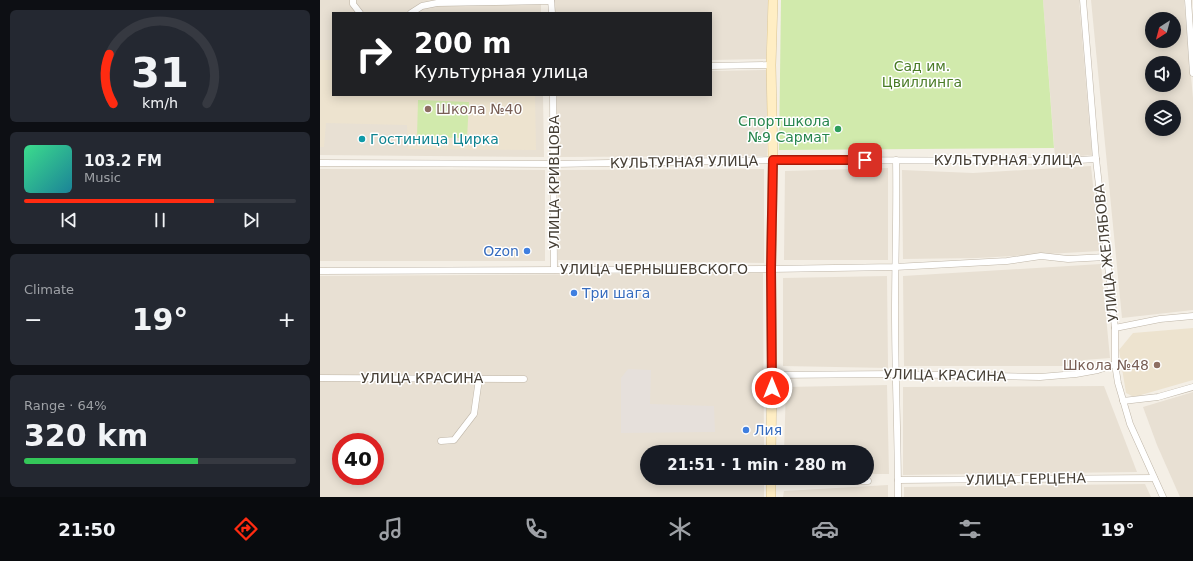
<!DOCTYPE html>
<meta charset="utf-8">
<style>
:root{--surface:#171b24;--page:#242831;--text:#f1f3f6;--muted:#9ea1a6;--line:#363941;--accent:#ff2b11}
body{margin:0;font-family:"DejaVu Sans",sans-serif;background:var(--page);color:var(--text);height:100vh;display:flex;flex-direction:column;font-size:15px;white-space:nowrap}
*{box-sizing:border-box;margin:0}
p{font-size:13px;color:var(--muted)}
.icon{flex:none;width:22px;height:22px;fill:none;stroke:currentColor;stroke-width:2;stroke-linecap:round;stroke-linejoin:round}
.map{position:relative;flex:1;overflow:hidden}
.details{display:flex;flex-direction:column;gap:10px;padding:10px;background:#0d0f14;width:320px}
.details>*{flex:none}
.hud{position:absolute;left:12px;top:12px;width:380px;height:84px;border-radius:0px;box-shadow:0 2px 10px #0003;background:#202124;color:#fff;overflow:hidden}
.needle{width:26px;rotate:216deg}
.buttons{position:absolute;left:825px;top:12px;display:grid;gap:8px}
.buttons a{display:grid;place-items:center;width:36px;height:36px;border-radius:50%;background:var(--surface);box-shadow:0 2px 10px #0003;font-size:20px}
.speed{position:absolute;left:12px;top:433px;display:flex;gap:8px;font-size:20px;font-weight:700;text-align:center}
.speed>*{display:grid;place-content:center;width:52px;height:52px;border-radius:50%;background:var(--surface);box-shadow:0 2px 10px #0003;line-height:1}
.speed .limit{border:6px solid #d22;background:#fff;color:#111}
.pin{position:absolute;display:grid;place-items:center;width:34px;height:34px;color:#fff;margin:-17px;border-radius:8px;box-shadow:0 2px 6px #0006}
.me{position:absolute;width:44px;margin:-22px;rotate:0deg;stroke-linejoin:round;filter:drop-shadow(0 0 3px #0008)}
.turn{display:flex;align-items:center;gap:14px;height:84px;padding:0 16px;font-size:18px}
.turn .icon{width:52px;height:52px;stroke-width:2.5}
.turn b{display:block;font-size:28px;line-height:34px}
.big{font-size:30px;font-weight:700;line-height:1.1}
.details .widget{flex:1;display:flex;flex-direction:column;justify-content:center;gap:6px;min-width:0;padding:0 14px;border-radius:6px;background:var(--page)}
.details .dial{align-items:center;gap:0}
.dial svg{height:104px;overflow:visible;fill:none;stroke:var(--line);stroke-width:7;stroke-linecap:round;text-anchor:middle}
.dial text{fill:var(--text);stroke:none}
.song{display:flex;align-items:center;gap:12px}
.cover{width:48px;height:48px;border-radius:6px;background:linear-gradient(135deg,hsl(150 70% 55%),hsl(190 70% 35%))}
.played{height:4px;border-radius:2px;background:linear-gradient(90deg,var(--accent) 70%,var(--line) 70%)}
.keys{display:flex;justify-content:space-around;direction:ltr}
.heat{display:flex;justify-content:space-between;align-items:center;font-size:22px;direction:ltr}
.charge{height:6px;border-radius:3px;background:linear-gradient(90deg,#34c759 64%,var(--line) 0)}
.trip{position:absolute;left:320px;top:445px;width:234px;height:40px;border-radius:20px;background:var(--surface);box-shadow:0 2px 10px #0003;font-weight:700;line-height:40px;text-align:center}
.tabs{display:flex;height:64px;justify-content:space-around;align-items:center;background:#090b0e;color:var(--muted)}
.tabs .icon{width:28px;height:28px}
.tabs .selected{color:var(--accent)}
.tabs b{font-size:18px;color:var(--text)}
main{display:flex;flex:1;min-height:0}
.map>svg:first-child{display:block}
.residential{fill:#e8e0d3;fill-rule:evenodd}
.industrial{fill:#e6e0db}
.education{fill:#ede3cf}
.green{fill:#d1eaac}
.lines{fill:none;stroke-linecap:round;stroke-linejoin:round}
.street-casing{stroke:#bfb6a8;stroke-width:7}
.secondary-casing{stroke:#d9c495;stroke-width:10}
.street{stroke:#fff;stroke-width:6}
.secondary{stroke:#ffeec4;stroke-width:9}
.route-casing{stroke:#a61c0b;stroke-width:10}
.route{stroke:#ff2b11;stroke-width:7}
.education-dot{fill:#8d6e63;stroke:#fff;stroke-width:1.5}
.leisure-dot{fill:#2e9e5b;stroke:#fff;stroke-width:1.5}
.culture-dot{fill:#0f9aa8;stroke:#fff;stroke-width:1.5}
.shop-dot{fill:#3f7fe0;stroke:#fff;stroke-width:1.5}
.labels{text-anchor:middle;dominant-baseline:central;stroke-width:3;stroke-linejoin:round;paint-order:stroke}
.park-label{font-size:14px;fill:#497b26;stroke:#fff}
.education-label{font-size:14px;fill:#785e54;stroke:#fff;text-anchor:start}
.leisure-label{font-size:14px;fill:#27864d;stroke:#fff;text-anchor:end}
.culture-label{font-size:14px;fill:#0d838f;stroke:#fff;text-anchor:start}
.street-label{font-size:14px;fill:#463f35;stroke:#fff}
.shop-label{font-size:14px;fill:#366cbe;stroke:#fff;text-anchor:start}
</style>
<main>
<section class="details">
<div class="widget dial"><svg viewBox="0 0 100 80">
<path d="M14 69A42 42 0 1 1 86 69"/>
<path d="M14 69A42 42 0 0 1 11 31" stroke="#ff2b11"/>
<text x="50" y="56" font-size="32" font-weight="700">31</text>
<text x="50" y="72" font-size="11">km/h</text>
</svg></div>
<div class="widget">
<div class="song"><i class="cover"></i><div><b>103.2 FM</b><p>Music</p></div></div>
<div class="played"></div>
<div class="keys"><svg class="icon" aria-label="previous" viewBox="0 0 24 24"><path d="M18 5L8 12l10 7zM5 5v14"/></svg><svg class="icon" aria-label="pause" viewBox="0 0 24 24"><path d="M8 5v14M16 5v14"/></svg><svg class="icon" aria-label="next" viewBox="0 0 24 24"><path d="M6 5l10 7-10 7zM19 5v14"/></svg></div>
</div>
<div class="widget"><p>Climate</p>
<div class="heat"><a>−</a><b class="big">19°</b><a>+</a></div>
</div>
<div class="widget"><p>Range · 64%</p><b class="big">320 km</b><div class="charge"></div></div>
</section>
<div class="map">
<svg width="873" height="497" viewBox="0 0 873 497">
<rect width="100%" height="100%" fill="#f4efe6"/>
<!-- residential -->
<g class="residential">
<path d="M0,0H221V13H13V95H223L224,157L0,155Z"/>
<path d="M235,0H448L446,59L391,60V13H235Z"/>
<path d="M723,0H759L772,155L735,158Z"/>
<path d="M771,0H864L873,98V310L802,318ZM832,19H854V41H832ZM832,63H854V85H832ZM832,107H854V129H832Z"/>
<path d="M447,70V156L237,157V95H391V71Z"/>
<path d="M771,166L780,251L657,258L583,259L582,170L653,173Z"/>
<path d="M568,168V260H464L465,171Z"/>
<path d="M0,169L225,170V261H0Z"/>
<path d="M444,169V263L238,260V170Z"/>
<path d="M781,264L790,358L764,360L752,366H584L583,276Z"/>
<path d="M443,273L444,452H327V478H444V497H0V276ZM21,442H55V476H21Z"/>
<path d="M567,276L568,368L463,366V278Z"/>
<path d="M567,385L569,474H547V452H464L466,387Z"/>
<path d="M784,386L817,472L583,475V387Z"/>
<path d="M873,392V497H860L837,445L823,407Z"/>
<path d="M825,484L831,497H584V487Z"/>
<path d="M568,485V497H463L464,491Z"/>
</g>
<!-- industrial -->
<path class="industrial" d="M308,369L331,370L330,404L394,406L395,432L301,433V378Z"/>
<!-- education -->
<g class="education">
<path d="M0,60H13V95H215L216,150L88,149L87,125L6,123L4,147H0Z"/>
<path d="M873,328V380L814,397L806,393L799,350L813,333Z"/>
</g>
<!-- green -->
<g class="green">
<path d="M461,0H723L734,148L459,150Z"/>
<path d="M98,100L149,102L147,138L97,137Z"/>
</g>
<g class="lines">
<defs>
<g id="street">
<path d="M33,0V4L40,13"/>
<path d="M231,0L232,13"/>
<path d="M763,0L776,159L795,328V364L798,383L810,424L843,497"/>
<path d="M868,0L873,73"/>
<path d="M91,13L102,6L117,3L231,1"/>
<path d="M391,66L451,65"/>
<path d="M233,95L234,269"/>
<path d="M576,160C577,211 575,261 575,312C575,374 578,435 578,497"/>
<path d="M0,163L234,164L453,160L742,161L776,159"/>
<path d="M0,271L451,269L575,267L687,261L721,256L748,259L786,257"/>
<path d="M795,328L840,319L873,316"/>
<path d="M452,375L575,374L720,377L756,374L778,370L795,364"/>
<path d="M0,378L204,379"/>
<path d="M803,401L838,397L873,387"/>
<path d="M121,441L134,440L154,414L159,379"/>
<path d="M578,480L834,478"/>
<path d="M451,481H548"/>
</g>
<g id="secondary">
<path d="M451,452L452,375L451,269L453,160L451,65L453,0"/>
<path d="M451,478V497"/>
</g>
</defs>
<!-- street casing -->
<use href="#street" class="street-casing"/>
<!-- secondary casing -->
<use href="#secondary" class="secondary-casing"/>
<!-- street -->
<use href="#street" class="street"/>
<!-- secondary -->
<use href="#secondary" class="secondary"/>
</g>
<g class="lines">
<defs>
<path id="route" d="M452,388L451,269L453,160H545"/>
</defs>
<!-- route casing -->
<use href="#route" class="route-casing"/>
<!-- route -->
<use href="#route" class="route"/>
</g>
<!-- markers -->
<g class="education-dot">
<circle cx="108" cy="109" r="4"/>
<circle cx="837" cy="365" r="4"/>
</g>
<circle class="leisure-dot" cx="518" cy="129" r="4"/>
<circle class="culture-dot" cx="42" cy="139" r="4"/>
<g class="shop-dot">
<circle cx="207" cy="251" r="4"/>
<circle cx="254" cy="293" r="4"/>
<circle cx="426" cy="430" r="4"/>
</g>
<g class="labels">
<!-- park labels -->
<g class="park-label">
<text x="602" y="66">Сад им.<tspan x="602" dy="16">Цвиллинга</tspan></text>
</g>
<!-- education labels -->
<g class="education-label">
<text x="116" y="109">Школа №40</text>
<text x="829" y="365" text-anchor="end">Школа №48</text>
</g>
<!-- leisure labels -->
<g class="leisure-label">
<text x="510" y="121">Спортшкола<tspan x="510" dy="16">№9 Сармат</tspan></text>
</g>
<!-- culture labels -->
<g class="culture-label">
<text x="50" y="139">Гостиница Цирка</text>
</g>
<!-- street labels -->
<g class="street-label">
<text x="688" y="160">КУЛЬТУРНАЯ УЛИЦА</text>
<text transform="translate(364 162) rotate(-1)">КУЛЬТУРНАЯ УЛИЦА</text>
<text transform="translate(234 182) rotate(-90)">УЛИЦА КРИВЦОВА</text>
<text transform="translate(786 253) rotate(-96)">УЛИЦА ЖЕЛЯБОВА</text>
<text x="334" y="269">УЛИЦА ЧЕРНЫШЕВСКОГО</text>
<text transform="translate(625 375) rotate(1)">УЛИЦА КРАСИНА</text>
<text x="102" y="378">УЛИЦА КРАСИНА</text>
<text transform="translate(706 479) rotate(-1)">УЛИЦА ГЕРЦЕНА</text>
</g>
<!-- shop labels -->
<g class="shop-label">
<text x="199" y="251" text-anchor="end">Ozon</text>
<text x="262" y="293">Три шага</text>
<text x="434" y="430">Лия</text>
</g>
</g>
</svg>
<div class="buttons">
<a><svg class="needle" viewBox="-14 -14 28 28"><path d="M0-13l5 13h-10z" fill="#e53935"/><path d="M0 13l5-13h-10z" fill="#9ea1a6"/></svg></a>
<a><svg class="icon" aria-label="sound" viewBox="0 0 24 24"><path d="M4 9h4l5-4v14l-5-4H4zM17 9q2 3 0 6"/></svg></a>
<a><svg class="icon" aria-label="layers" viewBox="0 0 24 24"><path d="M12 4l9 5-9 5-9-5zM3 14l9 5 9-5"/></svg></a>
</div>
<div class="speed"><div class="limit">40</div></div>
<div class="pin" style="left:545px;top:160px;background:#d93025"><svg class="icon" aria-label="arrive" viewBox="0 0 24 24"><path d="M6 21V4h12l-3 4 3 4H6"/></svg></div>
<svg class="me" style="left:452px;top:388px" viewBox="-20 -20 40 40"><circle r="17" fill="#ff2b11" stroke="#fff" stroke-width="3"/><path d="M0-11L8 9 0 5-8 9z" fill="#fff"/></svg>
<div class="trip">21:51 · 1 min · 280 m</div>
<div class="hud">
<div class="turn"><svg class="icon" aria-label="right" viewBox="0 0 24 24"><path d="M7 20v-9h11M14 6l5 5-5 5"/></svg><div><b>200 m</b>Культурная улица</div></div>
</div>
</div>
</main>
<nav class="tabs">
<b>21:50</b>
<svg class="icon selected" aria-label="directions" viewBox="0 0 24 24"><path d="M12 3l9 9-9 9-9-9zM9 14v-3h6M13 9l2 2-2 2"/></svg>
<svg class="icon" aria-label="music" viewBox="0 0 24 24"><path d="M9 18V5l10-2v13"/><circle cx="6" cy="18" r="3"/><circle cx="16" cy="16" r="3"/></svg>
<svg class="icon" aria-label="phone" viewBox="0 0 24 24"><path d="M5 4h4l2 5-3 2q2 4 5 5l2-3 5 2v4C11 20 4 13 5 4z"/></svg>
<svg class="icon" aria-label="climate" viewBox="0 0 24 24"><path d="M12 3v18M4 7l16 10M4 17L20 7"/></svg>
<svg class="icon" aria-label="car" viewBox="0 0 24 24"><path d="M5 17H2v-5l4-1 3-4h7l3 4 3 1v5h-3M9 17h6M6 11h13"/><circle cx="7" cy="17" r="2"/><circle cx="17" cy="17" r="2"/></svg>
<svg class="icon" aria-label="filters" viewBox="0 0 24 24"><path d="M4 7h16M4 17h16"/><circle cx="9" cy="7" r="2"/><circle cx="15" cy="17" r="2"/></svg>
<b>19°</b>
</nav>
